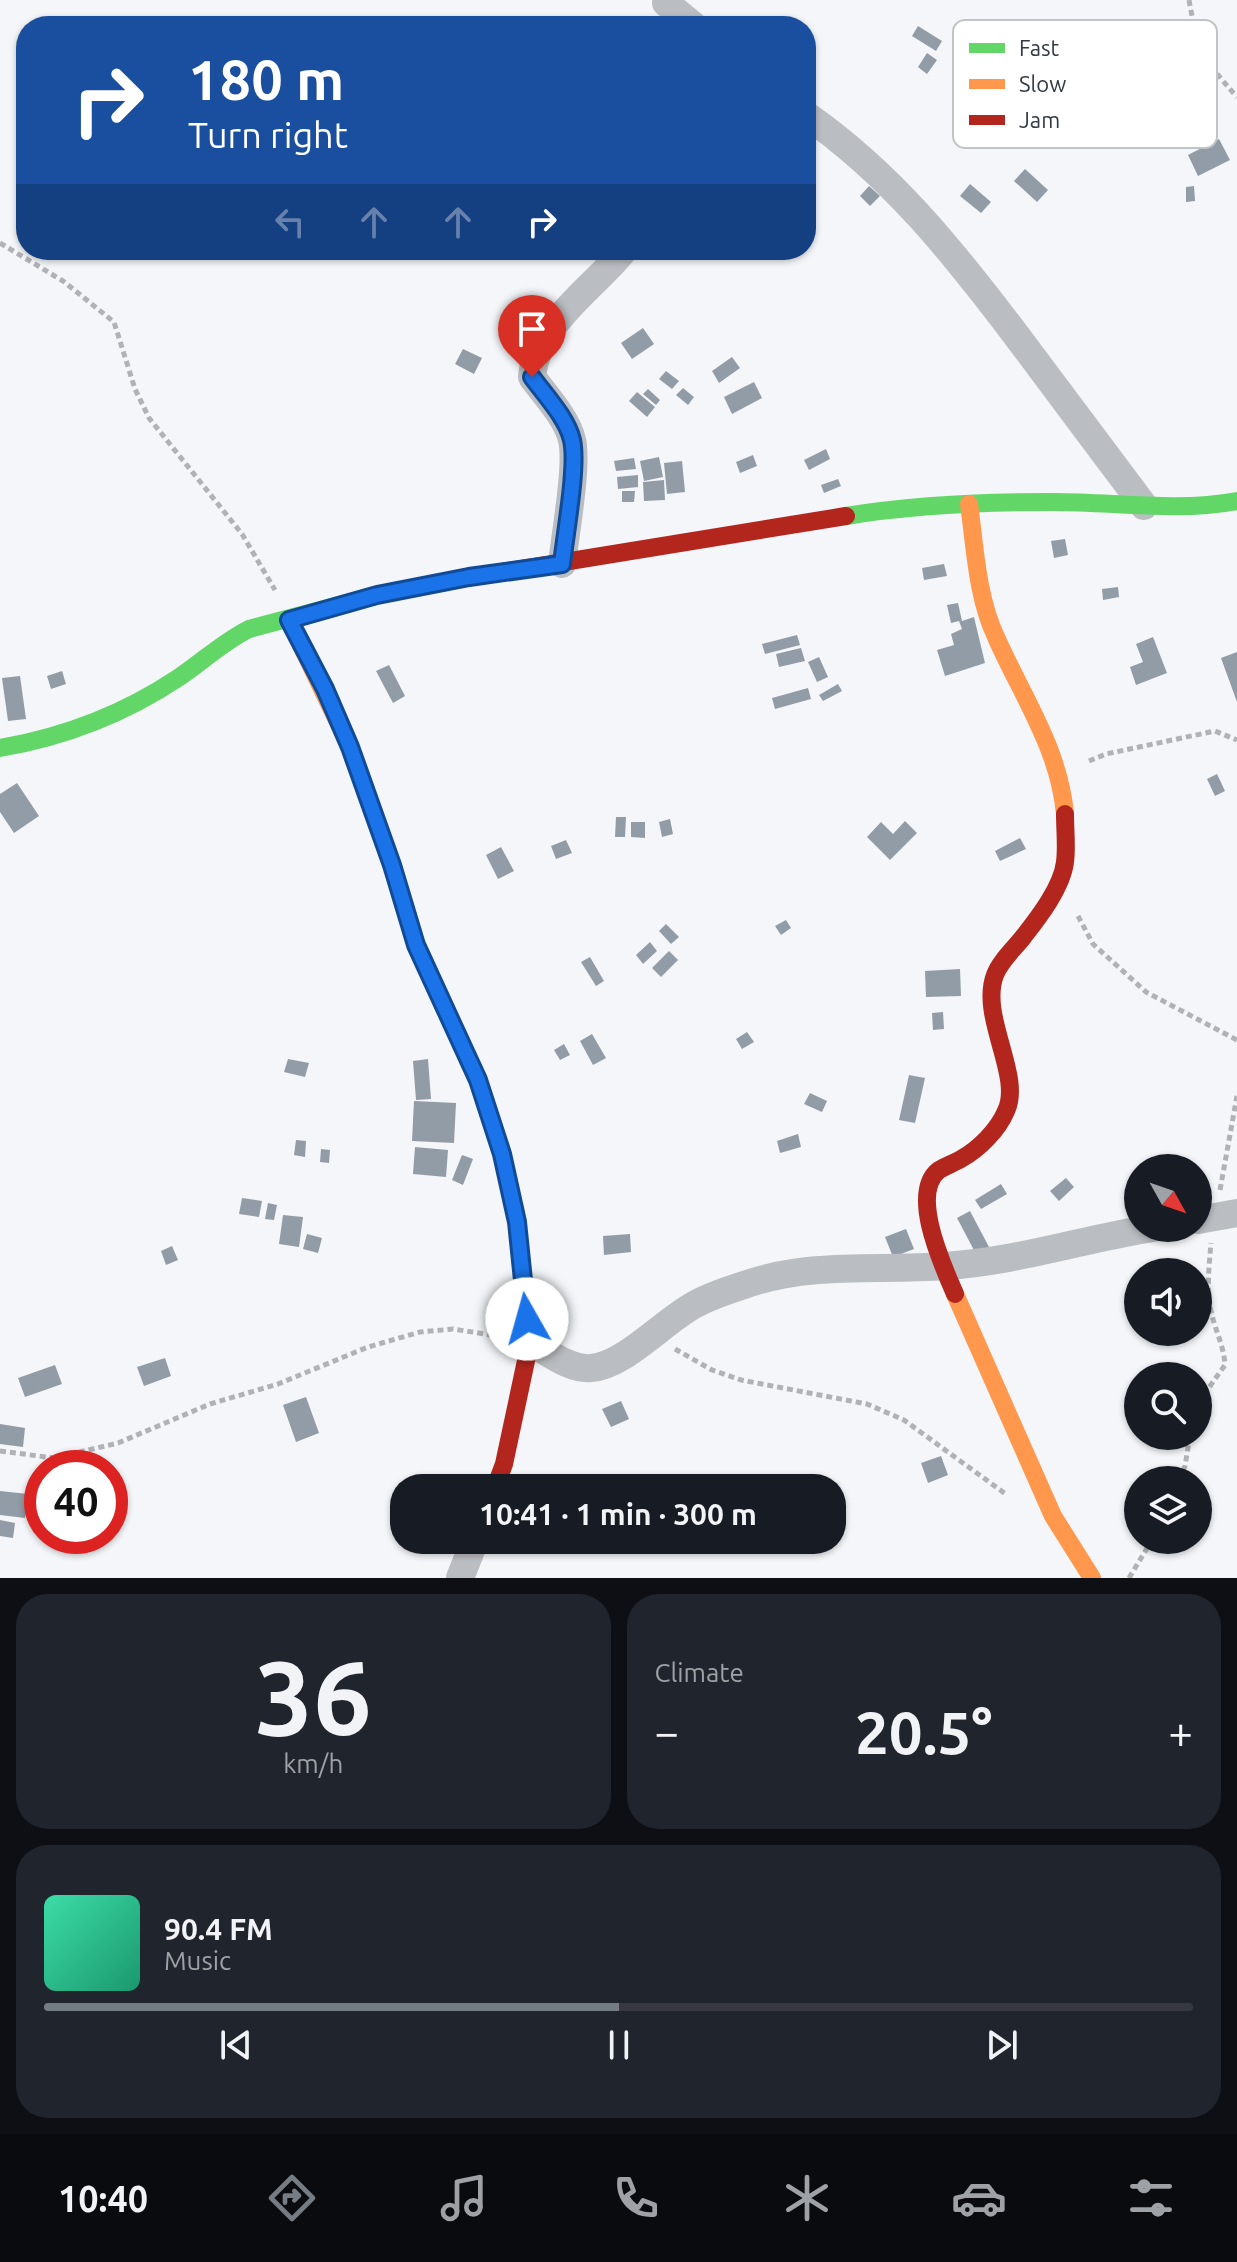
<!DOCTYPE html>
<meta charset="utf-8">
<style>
:root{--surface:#171b24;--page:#20242c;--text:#f1f3f6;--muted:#9ea1a6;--line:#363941;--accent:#757c83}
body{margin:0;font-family:Ubuntu,sans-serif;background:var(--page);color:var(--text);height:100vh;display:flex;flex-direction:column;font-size:30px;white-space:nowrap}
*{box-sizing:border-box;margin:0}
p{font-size:26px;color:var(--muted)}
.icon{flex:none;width:44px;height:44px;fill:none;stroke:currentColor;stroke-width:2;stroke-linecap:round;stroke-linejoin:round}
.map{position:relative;height:1578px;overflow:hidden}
.sheet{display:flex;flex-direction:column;gap:16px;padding:16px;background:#0d0f14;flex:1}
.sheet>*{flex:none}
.banner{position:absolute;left:16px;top:16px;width:800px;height:244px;border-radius:32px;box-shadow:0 2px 6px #0004;background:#1a4fa0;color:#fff;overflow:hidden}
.needle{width:52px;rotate:130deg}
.fabs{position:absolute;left:1124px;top:1154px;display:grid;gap:16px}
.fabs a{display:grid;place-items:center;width:88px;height:88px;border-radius:50%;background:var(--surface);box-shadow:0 2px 6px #0004;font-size:40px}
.speed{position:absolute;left:24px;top:1450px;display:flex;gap:16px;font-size:40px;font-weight:700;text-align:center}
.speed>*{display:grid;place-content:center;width:104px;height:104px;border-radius:50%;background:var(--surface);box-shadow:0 2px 6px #0004;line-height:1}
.speed .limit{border:12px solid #d22;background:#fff;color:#111}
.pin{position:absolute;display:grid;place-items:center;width:68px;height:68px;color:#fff;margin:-82px -34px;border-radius:50% 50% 50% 0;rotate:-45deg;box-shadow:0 0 8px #0007}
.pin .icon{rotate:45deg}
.me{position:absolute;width:88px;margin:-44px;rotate:353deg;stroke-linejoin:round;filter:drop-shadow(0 0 6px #0008)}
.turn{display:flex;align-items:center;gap:28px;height:168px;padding:0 40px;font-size:36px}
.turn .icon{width:104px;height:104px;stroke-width:2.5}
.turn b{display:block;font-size:56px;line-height:68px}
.lanes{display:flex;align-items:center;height:76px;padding:0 40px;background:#0003;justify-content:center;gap:40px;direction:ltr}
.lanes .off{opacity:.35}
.big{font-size:60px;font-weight:600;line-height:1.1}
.sheet .card{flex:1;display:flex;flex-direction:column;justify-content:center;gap:12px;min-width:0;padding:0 28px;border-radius:32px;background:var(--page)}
.sheet .dial{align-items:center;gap:0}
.dial b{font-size:104px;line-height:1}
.song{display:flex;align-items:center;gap:24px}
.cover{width:96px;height:96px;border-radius:12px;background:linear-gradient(135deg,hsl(160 70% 55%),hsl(160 70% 35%))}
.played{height:8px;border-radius:4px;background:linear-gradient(90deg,var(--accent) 50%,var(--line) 50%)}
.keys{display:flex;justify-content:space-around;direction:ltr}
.heat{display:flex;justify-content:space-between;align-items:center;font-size:44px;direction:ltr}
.sheet .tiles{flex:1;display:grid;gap:16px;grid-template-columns:1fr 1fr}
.card:last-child{grid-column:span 2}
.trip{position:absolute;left:390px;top:1474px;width:456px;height:80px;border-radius:32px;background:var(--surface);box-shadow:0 2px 6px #0004;font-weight:600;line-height:80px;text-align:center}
.tabs{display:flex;height:128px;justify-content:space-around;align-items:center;background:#090b0e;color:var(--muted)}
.tabs .icon{width:56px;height:56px}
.tabs .selected{color:var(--accent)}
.tabs b{font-size:36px;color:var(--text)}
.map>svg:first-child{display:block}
.building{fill:#929ca6}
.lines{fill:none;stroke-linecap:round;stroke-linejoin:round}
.path{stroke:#b0b2b5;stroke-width:5;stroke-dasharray:6 4;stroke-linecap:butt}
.street{stroke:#babdc1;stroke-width:28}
.fast{stroke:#63d668;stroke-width:18}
.slow{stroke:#ff974d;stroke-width:18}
.jam{stroke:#b3261e;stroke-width:18}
.route-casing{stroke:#114b97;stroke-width:20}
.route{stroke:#1a73e8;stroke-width:14}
.key{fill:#fff;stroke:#c1c4c7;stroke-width:2}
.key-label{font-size:22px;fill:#313a43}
</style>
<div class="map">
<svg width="1237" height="1578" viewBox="0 0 1237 1578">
<rect width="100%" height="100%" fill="#f4f6f9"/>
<!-- building -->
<g class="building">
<path d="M918,26L942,41L936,51L912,36Z"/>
<path d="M927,53L937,60L927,74L918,67Z"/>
<path d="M1219,139L1230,160L1198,176L1188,155Z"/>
<path d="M1025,169L1048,190L1037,202L1014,181Z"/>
<path d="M970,184L991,202L981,213L960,196Z"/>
<path d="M869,186L880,196L870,206L860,196Z"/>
<path d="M1194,186L1195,201L1186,202V187Z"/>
<path d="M643,328L654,344L632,359L621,343Z"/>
<path d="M463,349L482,358L474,374L455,364Z"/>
<path d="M732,357L740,368L719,383L712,371Z"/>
<path d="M666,371L679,381L672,389L659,379Z"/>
<path d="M754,382L762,398L732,414L724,397Z"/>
<path d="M683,388L694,397L688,405L676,395Z"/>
<path d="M648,389L660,400L656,405L643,394Z"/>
<path d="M637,392L655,407L647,417L629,401Z"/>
<path d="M826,449L830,459L809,470L804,460Z"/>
<path d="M753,455L757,466L740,473L736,462Z"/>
<path d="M659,457L663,477L644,481L640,461Z"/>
<path d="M634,458L636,469L616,471L614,461Z"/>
<path d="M682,461L685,492L667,494L664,463Z"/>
<path d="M638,475V487L618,489L617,477Z"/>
<path d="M838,479L841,486L824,493L821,485Z"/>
<path d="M664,480L665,500L644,501L643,482Z"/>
<path d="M622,491H635L634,502H622Z"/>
<path d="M1065,539L1068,555L1054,558L1051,541Z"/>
<path d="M944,564L947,576L924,580L922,568Z"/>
<path d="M1118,587L1119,597L1103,600L1102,589Z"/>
<path d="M958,603L962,621L974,617L985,663L945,676L937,650L954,645L951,634L962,629L959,621L951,623L947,605Z"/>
<path d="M797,635L800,645L765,654L762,644Z"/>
<path d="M1153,637L1167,673L1136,685L1130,667L1143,662L1136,644Z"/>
<path d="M801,648L805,661L779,667L776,654Z"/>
<path d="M1237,652V702L1221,658Z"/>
<path d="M819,657L828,677L817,682L808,662Z"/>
<path d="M389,665L405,696L393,703L376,671Z"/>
<path d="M62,671L66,684L51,689L47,676Z"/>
<path d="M20,676L26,719L8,721L2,678Z"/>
<path d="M838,684L842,691L823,701L819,695Z"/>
<path d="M808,688L811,699L775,709L772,698Z"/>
<path d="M1217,774L1225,791L1215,796L1207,779Z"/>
<path d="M17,783L39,816L14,833L0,812V794Z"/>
<path d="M616,817H626L625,837H615Z"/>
<path d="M670,819L673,834L662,837L659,822Z"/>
<path d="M905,821L917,833L890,860L867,837L881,822L893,834Z"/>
<path d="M631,822H645V838L631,837Z"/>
<path d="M1020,838L1026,849L1000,861L995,851Z"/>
<path d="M566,840L572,853L556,859L551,846Z"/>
<path d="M501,847L514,871L498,879L486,855Z"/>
<path d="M786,920L791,928L781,935L775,926Z"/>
<path d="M666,924L679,937L671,944L659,931Z"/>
<path d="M650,942L657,951L643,964L636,955Z"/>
<path d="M669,951L678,960L661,977L652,968Z"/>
<path d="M590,957L604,981L596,986L581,962Z"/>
<path d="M960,969L961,996L926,997L925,971Z"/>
<path d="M943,1012L944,1029L933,1030L932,1013Z"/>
<path d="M747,1032L754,1042L742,1049L736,1039Z"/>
<path d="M592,1034L606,1058L593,1065L580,1041Z"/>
<path d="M564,1044L570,1055L560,1060L554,1050Z"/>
<path d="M288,1059L309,1063L305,1077L284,1072Z"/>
<path d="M428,1059L431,1099L416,1100L413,1061Z"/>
<path d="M909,1075L925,1078L915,1123L899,1120Z"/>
<path d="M810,1093L827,1101L822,1112L804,1104Z"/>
<path d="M414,1101L456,1103L454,1143L412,1141Z"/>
<path d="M798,1134L801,1147L780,1153L777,1141Z"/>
<path d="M296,1140L306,1141L305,1157L294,1155Z"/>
<path d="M415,1147L448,1150L446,1177L413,1174Z"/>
<path d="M321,1149L330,1150L329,1163L320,1162Z"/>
<path d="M462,1155L473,1159L463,1185L452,1180Z"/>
<path d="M1066,1178L1074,1187L1059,1201L1050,1191Z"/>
<path d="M1001,1184L1007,1194L981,1209L975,1200Z"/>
<path d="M242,1198L262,1201L259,1217L239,1214Z"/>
<path d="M268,1203L277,1205L274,1220L265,1219Z"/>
<path d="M970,1211L989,1247L976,1254L957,1218Z"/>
<path d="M283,1215L303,1217L299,1247L279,1244Z"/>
<path d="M906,1229L914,1249L893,1257L885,1237Z"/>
<path d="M307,1234L322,1238L318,1253L303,1249Z"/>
<path d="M630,1234L631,1252L604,1255L603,1236Z"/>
<path d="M172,1246L178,1260L166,1265L161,1251Z"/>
<path d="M165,1358L171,1376L144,1386L137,1367Z"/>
<path d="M55,1365L62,1384L25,1397L18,1378Z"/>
<path d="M306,1397L319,1433L296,1442L283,1405Z"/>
<path d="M621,1401L629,1419L611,1427L602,1409Z"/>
<path d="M0,1424L25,1428L23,1447L0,1444Z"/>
<path d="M941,1456L948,1475L928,1483L921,1463Z"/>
<path d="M0,1491L28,1494L25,1518L0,1515Z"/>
<path d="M0,1520L15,1523L13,1538L0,1536Z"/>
</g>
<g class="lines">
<!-- path -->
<g class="path">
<path d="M1189,0C1198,50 1203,59 1237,97"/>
<path d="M0,243L63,281L114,322L135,389L149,418L242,534L275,590"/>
<path d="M1089,761L1106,754L1215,731L1237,740"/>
<path d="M1078,916L1093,944L1146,992L1237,1040"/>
<path d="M1220,1190L1237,1096"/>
<path d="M675,1349L712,1370L741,1380L867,1404L904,1420L1007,1495"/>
<path d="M1198,1403L1225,1365C1224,1347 1216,1332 1212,1315C1206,1292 1209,1266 1211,1243"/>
<path d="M0,1451L54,1458L118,1443L210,1404L278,1384L368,1347L420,1332L453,1329L498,1336"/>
<path d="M1179,1480L1185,1466L1190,1436"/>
<path d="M1129,1578L1152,1540"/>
</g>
<!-- street -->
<g class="street">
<path d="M666,3L694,26"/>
<path d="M806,115C891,174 954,253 1016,335C1059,392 1101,449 1144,506"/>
<path d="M562,564C565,535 578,465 572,440C567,418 545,395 532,377C537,323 593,289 624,250"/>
<path d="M1198,1220L1237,1213"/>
<path d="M530,1342C548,1352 570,1370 591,1368C624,1366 664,1321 694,1305C711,1295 732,1289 750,1283C813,1262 879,1271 944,1266C1015,1262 1083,1239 1153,1228"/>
<path d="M460,1578L475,1540"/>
</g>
<!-- fast -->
<g class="fast">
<path d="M846,516C913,505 985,502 1054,502C1115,502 1177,512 1237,501"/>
<path d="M0,748C64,737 124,714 178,678C202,662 223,642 249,629L377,595L459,579"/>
</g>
<!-- slow -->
<g class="slow">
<path d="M969,504C975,547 977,597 996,637C1022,696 1059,748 1065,814"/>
<path d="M289,620L350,747L392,865L416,945L478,1080L485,1102"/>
<path d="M955,1294L1053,1516L1092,1578"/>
</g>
<!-- jam -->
<g class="jam">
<path d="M459,579L846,516"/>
<path d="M485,1102L502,1154L517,1222L530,1342L504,1464L495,1488"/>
<path d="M955,1294C943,1266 909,1193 939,1170C946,1166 954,1163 961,1159C979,1149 998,1130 1006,1111C1023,1076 979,1016 995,975C1000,961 1015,948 1024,936C1039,917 1062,887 1065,862C1067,847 1065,830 1065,814"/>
</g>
</g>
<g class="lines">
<defs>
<path id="route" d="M527,1319L517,1222L502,1154L478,1080L416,945L392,865L350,747L325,689L289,620L377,595L469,577L562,564C565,535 578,466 572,440C567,418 545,395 532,377"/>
</defs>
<!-- route casing -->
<use href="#route" class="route-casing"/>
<!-- route -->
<use href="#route" class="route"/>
</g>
<!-- legend -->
<rect x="953" y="20" width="264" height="128" rx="12" class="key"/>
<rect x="969" y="43" width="36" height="10" fill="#63d668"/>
<rect x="969" y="79" width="36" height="10" fill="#ff974d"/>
<rect x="969" y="115" width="36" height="10" fill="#b3261e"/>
<g class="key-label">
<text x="1019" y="56">Fast</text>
<text x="1019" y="92">Slow</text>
<text x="1019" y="128">Jam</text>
</g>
</svg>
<div class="fabs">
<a><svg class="needle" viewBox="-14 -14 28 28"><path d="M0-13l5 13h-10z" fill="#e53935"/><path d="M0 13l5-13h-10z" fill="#9ea1a6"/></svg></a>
<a><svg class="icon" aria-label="sound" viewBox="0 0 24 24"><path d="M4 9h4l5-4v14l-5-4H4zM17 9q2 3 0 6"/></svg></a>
<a><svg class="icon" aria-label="search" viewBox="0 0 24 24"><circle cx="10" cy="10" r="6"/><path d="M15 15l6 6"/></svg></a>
<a><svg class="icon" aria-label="layers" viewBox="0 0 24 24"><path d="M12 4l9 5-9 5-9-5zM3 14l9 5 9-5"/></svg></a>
</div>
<div class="speed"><div class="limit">40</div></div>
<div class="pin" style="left:532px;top:377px;background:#d93025"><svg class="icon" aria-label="arrive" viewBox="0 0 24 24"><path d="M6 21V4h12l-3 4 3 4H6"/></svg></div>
<svg class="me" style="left:527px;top:1319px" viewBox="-20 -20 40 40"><circle r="19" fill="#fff"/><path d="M0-13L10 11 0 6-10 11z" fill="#1a73e8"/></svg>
<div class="trip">10:41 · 1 min · 300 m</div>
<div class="banner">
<div class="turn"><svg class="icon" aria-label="right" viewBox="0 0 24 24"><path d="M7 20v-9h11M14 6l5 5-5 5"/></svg><div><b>180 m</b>Turn right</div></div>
<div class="lanes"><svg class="icon off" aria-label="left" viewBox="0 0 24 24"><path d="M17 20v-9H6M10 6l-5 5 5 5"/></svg><svg class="icon off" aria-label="ahead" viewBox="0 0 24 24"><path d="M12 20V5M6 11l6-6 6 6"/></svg><svg class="icon off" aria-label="ahead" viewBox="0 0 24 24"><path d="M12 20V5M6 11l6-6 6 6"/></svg><svg class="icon" aria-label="right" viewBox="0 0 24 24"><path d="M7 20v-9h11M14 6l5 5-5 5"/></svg></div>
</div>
</div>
<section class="sheet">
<div class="tiles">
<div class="card dial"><b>36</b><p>km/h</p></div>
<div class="card"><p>Climate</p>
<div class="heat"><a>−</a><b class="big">20.5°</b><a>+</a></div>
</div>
<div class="card">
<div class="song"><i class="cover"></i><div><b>90.4 FM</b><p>Music</p></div></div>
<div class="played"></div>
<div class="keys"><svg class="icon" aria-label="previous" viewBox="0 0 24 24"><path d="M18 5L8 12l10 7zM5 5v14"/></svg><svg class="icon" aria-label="pause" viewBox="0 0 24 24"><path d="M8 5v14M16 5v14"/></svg><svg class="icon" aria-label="next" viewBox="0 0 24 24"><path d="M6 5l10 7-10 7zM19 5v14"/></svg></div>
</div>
</div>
</section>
<nav class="tabs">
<b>10:40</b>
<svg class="icon selected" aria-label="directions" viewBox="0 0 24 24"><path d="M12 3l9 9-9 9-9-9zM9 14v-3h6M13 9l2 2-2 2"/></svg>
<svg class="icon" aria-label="music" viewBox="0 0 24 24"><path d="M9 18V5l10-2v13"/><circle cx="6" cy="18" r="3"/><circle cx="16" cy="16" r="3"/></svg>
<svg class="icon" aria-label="phone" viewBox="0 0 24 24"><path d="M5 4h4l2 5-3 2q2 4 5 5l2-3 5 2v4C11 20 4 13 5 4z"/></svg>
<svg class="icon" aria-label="climate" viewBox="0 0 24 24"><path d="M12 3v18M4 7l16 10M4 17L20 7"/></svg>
<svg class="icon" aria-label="car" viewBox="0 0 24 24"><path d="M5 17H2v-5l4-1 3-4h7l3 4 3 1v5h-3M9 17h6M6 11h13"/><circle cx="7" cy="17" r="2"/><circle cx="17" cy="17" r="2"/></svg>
<svg class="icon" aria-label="filters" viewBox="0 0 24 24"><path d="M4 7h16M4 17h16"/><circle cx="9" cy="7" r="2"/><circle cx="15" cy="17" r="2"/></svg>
</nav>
